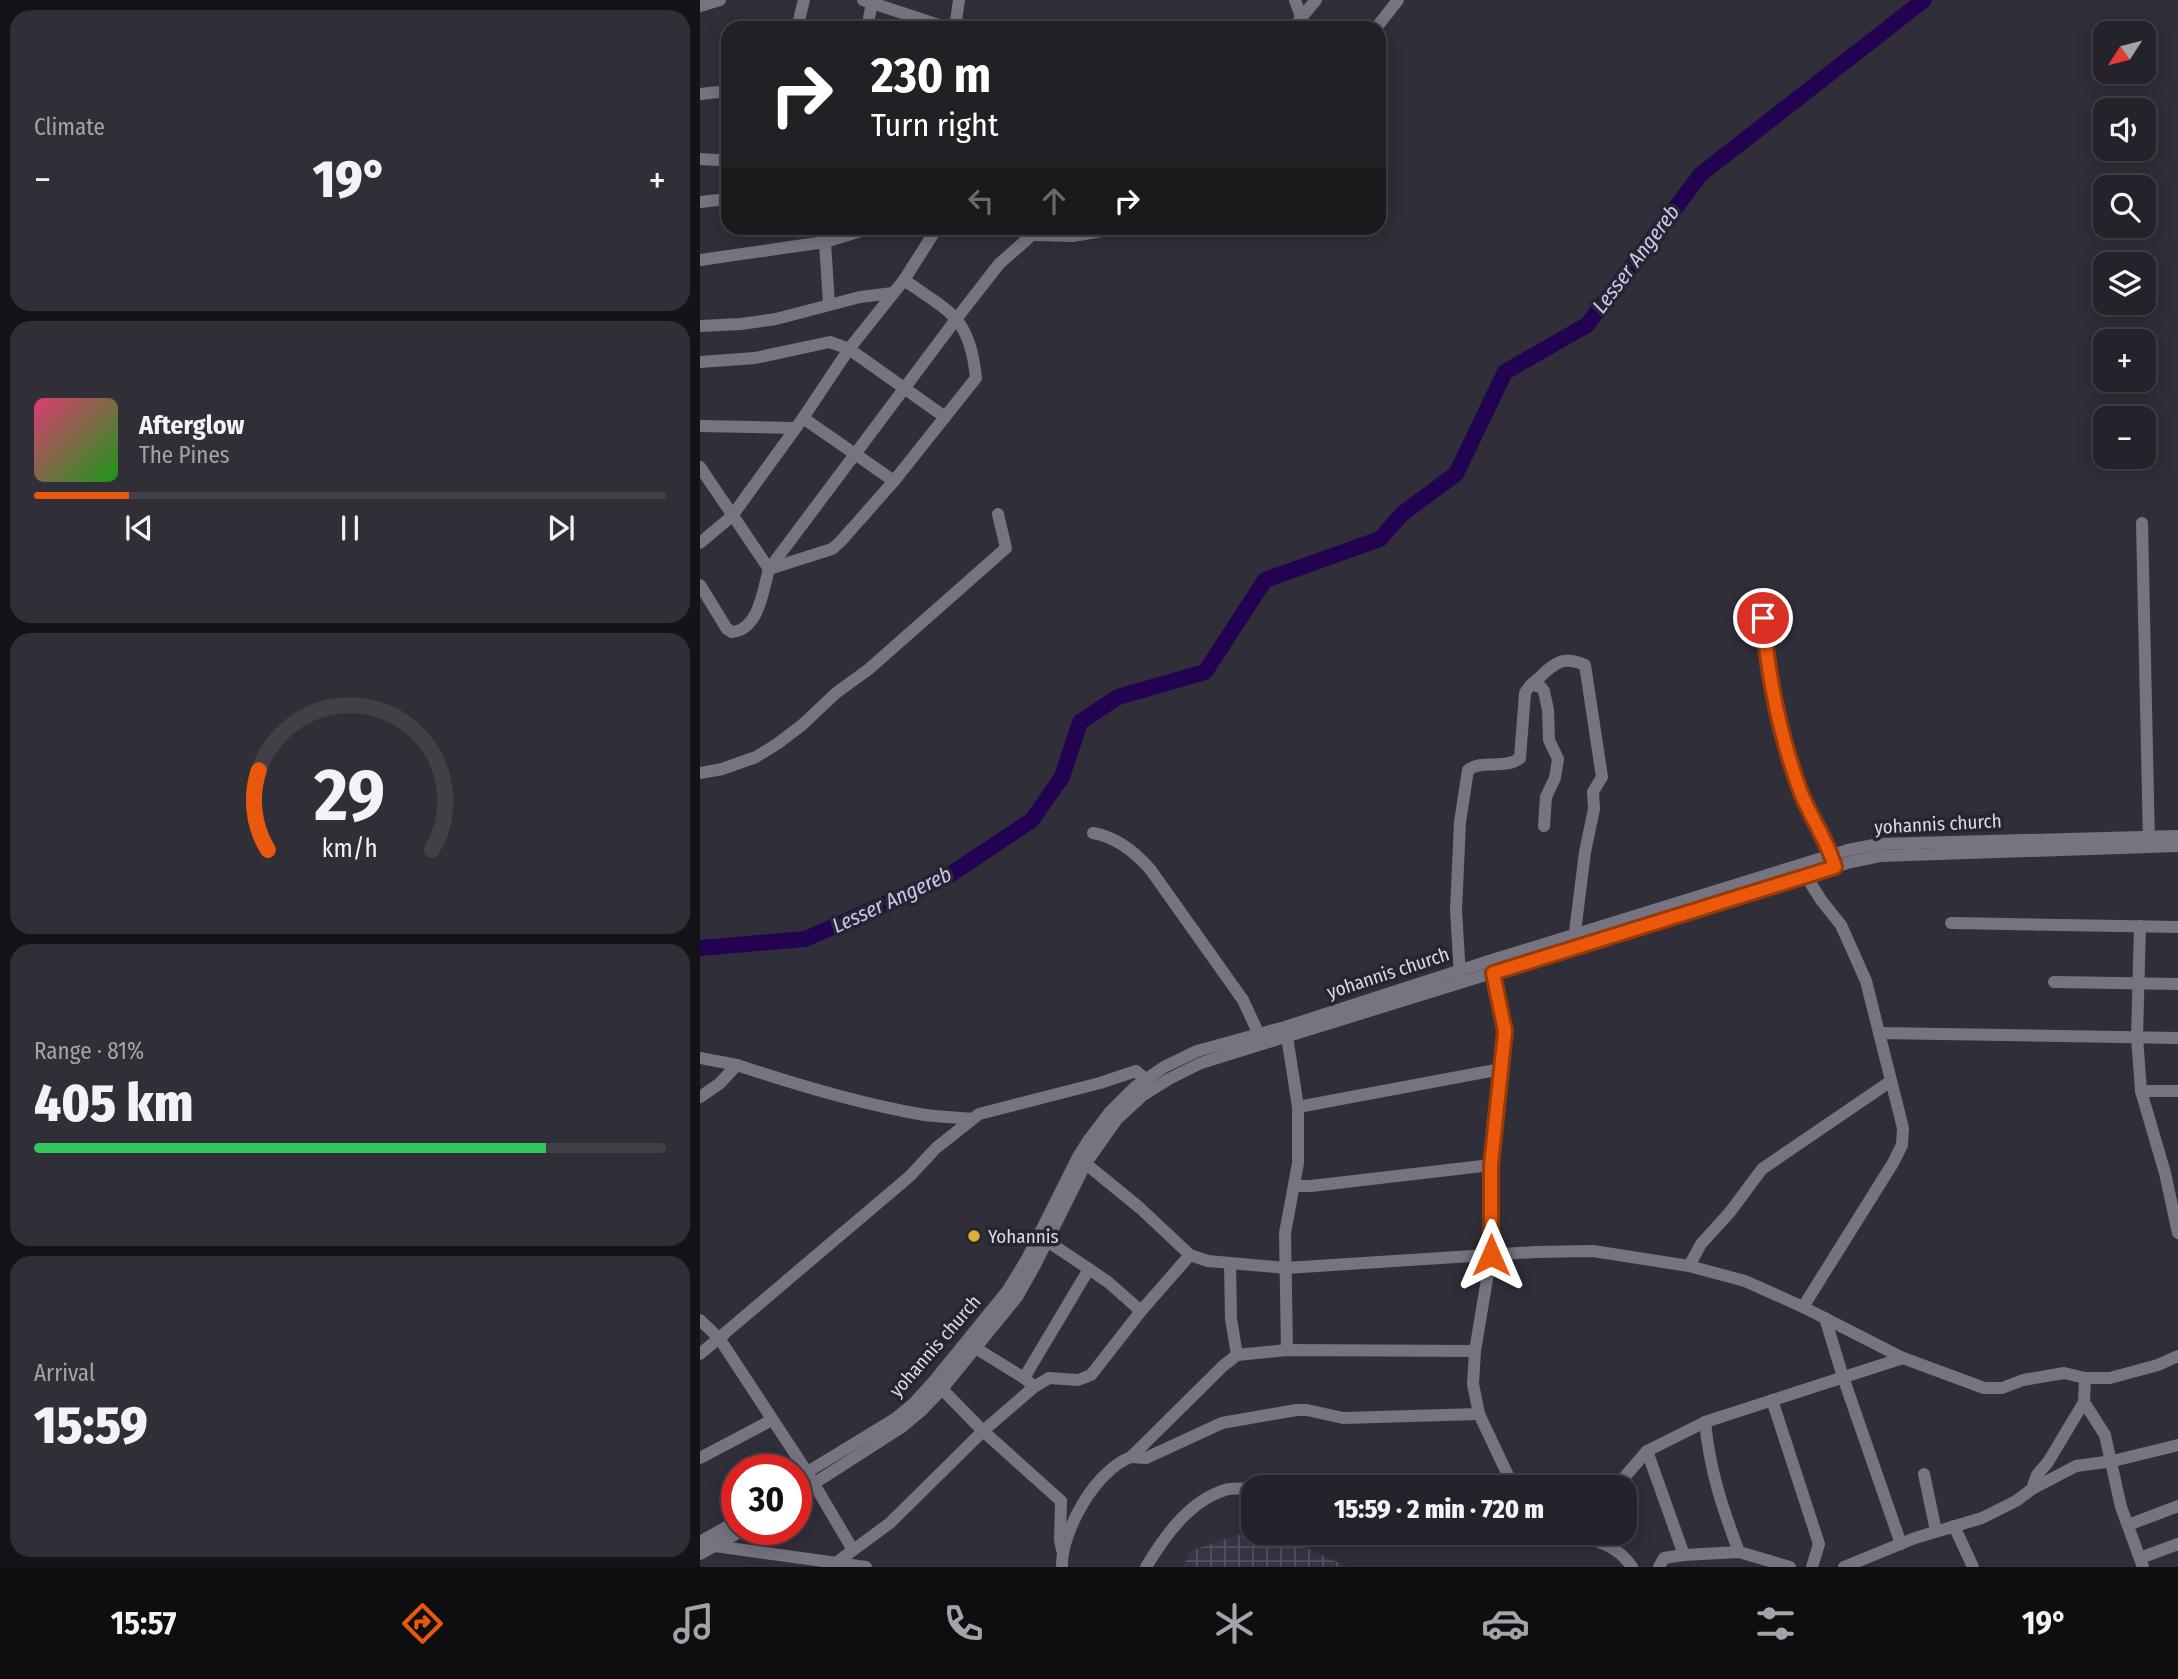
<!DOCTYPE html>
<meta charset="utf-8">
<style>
:root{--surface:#24232b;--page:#302f37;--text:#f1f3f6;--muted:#a3a4a9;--line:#414047;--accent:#ea580c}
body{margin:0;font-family:"Fira Sans Condensed",sans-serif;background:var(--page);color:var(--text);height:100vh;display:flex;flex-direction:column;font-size:26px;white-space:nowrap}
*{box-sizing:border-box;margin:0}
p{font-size:23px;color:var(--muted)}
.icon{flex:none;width:38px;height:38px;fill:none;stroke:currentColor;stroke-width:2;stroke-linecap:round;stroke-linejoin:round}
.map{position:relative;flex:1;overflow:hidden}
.details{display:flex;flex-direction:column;gap:10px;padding:10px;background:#141318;width:700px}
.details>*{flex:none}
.hud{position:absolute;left:21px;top:21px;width:665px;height:214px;border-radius:21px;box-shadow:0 4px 18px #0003,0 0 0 2px var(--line);background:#202124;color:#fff;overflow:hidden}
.needle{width:46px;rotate:234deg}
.fabs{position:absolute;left:1393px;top:21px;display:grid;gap:14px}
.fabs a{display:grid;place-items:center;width:63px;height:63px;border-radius:14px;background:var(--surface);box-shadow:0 4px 18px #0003,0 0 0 2px var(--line);font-size:35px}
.speed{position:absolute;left:21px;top:1454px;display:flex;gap:14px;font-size:35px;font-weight:700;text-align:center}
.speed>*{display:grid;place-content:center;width:91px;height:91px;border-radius:50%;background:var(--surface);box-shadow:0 4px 18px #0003,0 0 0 2px var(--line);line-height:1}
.speed .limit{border:10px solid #d22;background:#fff;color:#111}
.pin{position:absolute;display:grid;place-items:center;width:60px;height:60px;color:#fff;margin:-30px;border:4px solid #fff;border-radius:50%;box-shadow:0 2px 7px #0007}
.me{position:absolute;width:77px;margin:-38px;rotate:0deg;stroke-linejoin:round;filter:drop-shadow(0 0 5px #0008)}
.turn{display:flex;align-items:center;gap:24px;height:147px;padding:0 35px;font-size:32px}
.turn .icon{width:91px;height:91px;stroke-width:2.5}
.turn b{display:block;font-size:49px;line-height:60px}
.lanes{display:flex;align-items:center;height:66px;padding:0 35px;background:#0003;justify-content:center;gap:35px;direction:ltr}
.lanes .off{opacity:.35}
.big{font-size:52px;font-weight:800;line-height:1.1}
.details .card{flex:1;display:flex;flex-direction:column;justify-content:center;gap:10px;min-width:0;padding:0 24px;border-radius:21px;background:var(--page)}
.details .dial{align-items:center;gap:0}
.dial svg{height:182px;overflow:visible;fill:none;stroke:var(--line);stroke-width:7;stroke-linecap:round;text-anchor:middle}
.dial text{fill:var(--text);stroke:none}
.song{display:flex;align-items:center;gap:21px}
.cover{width:84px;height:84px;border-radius:10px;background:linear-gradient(135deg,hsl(340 70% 55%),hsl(120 70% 35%))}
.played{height:7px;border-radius:4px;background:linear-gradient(90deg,var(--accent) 15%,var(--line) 15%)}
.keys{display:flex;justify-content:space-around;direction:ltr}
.heat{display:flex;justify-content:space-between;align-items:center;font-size:38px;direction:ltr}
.charge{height:10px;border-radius:5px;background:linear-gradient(90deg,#34c759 81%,var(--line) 0)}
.trip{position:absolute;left:541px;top:1475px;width:396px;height:70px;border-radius:21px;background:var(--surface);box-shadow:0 4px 18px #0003,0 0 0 2px var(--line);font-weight:800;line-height:70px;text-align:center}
.menu{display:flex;height:112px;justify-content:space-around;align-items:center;background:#0e0e11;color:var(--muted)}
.menu .icon{width:49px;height:49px}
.menu .on{color:var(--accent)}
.menu b{font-size:32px;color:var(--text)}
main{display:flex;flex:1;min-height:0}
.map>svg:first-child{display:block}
.industrial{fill:url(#industrial-grid)}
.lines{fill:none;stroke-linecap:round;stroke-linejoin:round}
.river{stroke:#240252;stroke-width:16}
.minor{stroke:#757480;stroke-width:12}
.route-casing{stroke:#983908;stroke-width:18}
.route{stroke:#ea580c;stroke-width:12}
.poi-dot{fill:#e4ad35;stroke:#27252f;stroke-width:2.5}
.labels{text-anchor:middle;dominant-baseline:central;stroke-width:7;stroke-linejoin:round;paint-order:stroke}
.street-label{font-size:19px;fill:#dbdbe1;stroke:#27252f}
.poi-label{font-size:19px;fill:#dbdbe1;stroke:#27252f;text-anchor:start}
.water-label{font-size:21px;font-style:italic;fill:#cec6f3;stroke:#27252f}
</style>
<main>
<section class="details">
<div class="card"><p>Climate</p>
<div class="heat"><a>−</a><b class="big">19°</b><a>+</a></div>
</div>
<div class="card">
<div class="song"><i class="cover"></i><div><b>Afterglow</b><p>The Pines</p></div></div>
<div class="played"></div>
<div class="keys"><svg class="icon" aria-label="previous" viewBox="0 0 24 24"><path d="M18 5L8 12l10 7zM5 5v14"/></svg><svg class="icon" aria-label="pause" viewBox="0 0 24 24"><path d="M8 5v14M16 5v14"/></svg><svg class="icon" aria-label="next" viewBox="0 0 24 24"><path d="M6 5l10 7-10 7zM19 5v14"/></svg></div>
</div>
<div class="card dial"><svg viewBox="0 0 100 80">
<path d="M14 69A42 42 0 1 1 86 69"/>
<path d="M14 69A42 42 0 0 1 10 34" stroke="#ea580c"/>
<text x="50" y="56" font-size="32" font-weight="700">29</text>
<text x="50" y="72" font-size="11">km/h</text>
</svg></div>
<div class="card"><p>Range · 81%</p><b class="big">405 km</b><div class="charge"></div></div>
<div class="card"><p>Arrival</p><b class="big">15:59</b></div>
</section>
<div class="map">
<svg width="1478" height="1567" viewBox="0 0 1478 1567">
<defs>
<pattern id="industrial-grid" width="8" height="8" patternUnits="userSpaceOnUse" patternTransform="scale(1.75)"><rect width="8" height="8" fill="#383545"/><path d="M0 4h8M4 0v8" fill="none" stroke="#545260"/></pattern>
</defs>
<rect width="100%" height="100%" fill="#302f39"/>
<!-- industrial -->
<path class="industrial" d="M553,1530V1533H576L647,1567H483L490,1551Z"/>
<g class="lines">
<!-- river -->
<path class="river" d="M0,948L105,939L248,876L332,820L362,777L380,722L418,697L505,672L565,580L680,539L702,514L756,474L805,372L887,325L1001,174L1224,0"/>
<!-- minor -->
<g class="minor">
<path d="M163,0L248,28"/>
<path d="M595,0L601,17"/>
<path d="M0,6L20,0"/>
<path d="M97,28L104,0"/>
<path d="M167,28L172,3"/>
<path d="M255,28L259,0"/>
<path d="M593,28L616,0"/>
<path d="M676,28L698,0"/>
<path d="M24,92L28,109"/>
<path d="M0,94L28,91"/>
<path d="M0,159L17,160L28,159"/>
<path d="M0,202L28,199"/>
<path d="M121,228L125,242L129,304"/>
<path d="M332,235L373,236L419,228"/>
<path d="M0,260L125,242L171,228"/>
<path d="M0,326L41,324L76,319L160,297L193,293"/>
<path d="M0,362L55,358L130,342L149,349L245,417"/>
<path d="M103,418L194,481"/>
<path d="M0,426L95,428"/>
<path d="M0,467L69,569"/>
<path d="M1442,523L1449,842"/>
<path d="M0,543L32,516L103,418L149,349L204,280L237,228"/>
<path d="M69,569L132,549L141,541L194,481L276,378C270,317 250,312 204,280"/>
<path d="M0,585L27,629L32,632C59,630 63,590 69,569L257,318L299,264L332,235L333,228"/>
<path d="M1060,595L1067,665L1085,742L1102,795L1133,862"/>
<path d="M832,685L841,687L844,691L848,710L849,740L858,759L855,778L846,797L844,826"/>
<path d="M0,773L22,769L56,757L77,744L102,725L136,693L169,669L306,548L298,514"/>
<path d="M393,833C416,837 435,852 450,869L543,1000L561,1039"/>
<path d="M1103,871L1121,900L1141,925L1166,981L1203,1128L1202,1145L1193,1163L1103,1307"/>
<path d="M1251,923L1478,927"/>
<path d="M1440,926L1437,1037L1441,1091L1465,1173L1478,1233"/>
<path d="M791,968L805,1031L791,1165V1255L775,1351L773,1384L779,1414L814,1488"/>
<path d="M760,976L756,910L760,822L768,770C782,759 805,770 820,758L825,693C828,686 834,682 840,677C855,662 864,656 885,665L902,777L893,792L894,809L885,852L874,940"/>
<path d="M1354,982L1478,984"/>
<path d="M586,1030L598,1107V1163L585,1233L587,1350"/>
<path d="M1179,1033L1478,1038"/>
<path d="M0,1058L37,1065"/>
<path d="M1441,1091H1478"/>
<path d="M0,1097L19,1084L37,1065C97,1085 157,1103 219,1114C236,1117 254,1117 272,1119"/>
<path d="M598,1107L801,1069"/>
<path d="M380,1159L440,1208L490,1255L508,1261L586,1268L835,1252L893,1251L989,1266L1045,1281L1103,1307L1203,1358L1284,1388H1302L1323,1380L1364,1373L1385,1378H1410L1458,1365L1478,1356"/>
<path d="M595,1186H611L791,1165"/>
<path d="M347,1241L389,1269"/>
<path d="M530,1263L531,1319L537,1355"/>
<path d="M989,1266L1001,1244L1030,1212L1062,1169L1191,1081"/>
<path d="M1125,1318L1143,1377L1201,1544"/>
<path d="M0,1320L19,1338L0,1354"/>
<path d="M269,1344L324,1378L330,1383"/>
<path d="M324,1378L389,1269L408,1282L441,1311"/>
<path d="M1385,1378L1384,1402L1405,1435L1421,1507L1443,1567"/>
<path d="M237,1384L283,1431L361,1501L360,1540L362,1550"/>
<path d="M1072,1400L1119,1544L1112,1567"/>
<path d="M1005,1422C1010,1471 1022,1507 1039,1552"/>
<path d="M947,1451L984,1555"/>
<path d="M431,1457L446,1458L522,1423L596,1410H607L643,1418L779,1414"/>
<path d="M0,1458L72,1420"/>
<path d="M1224,1474L1236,1531"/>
<path d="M96,1479L196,1418L214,1403L234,1381L308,1290L327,1259L378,1157L388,1141L410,1112L435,1087L464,1067L497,1051L585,1027L789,961L1148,850L1179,844L1478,836"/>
<path d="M915,1488L947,1451L1005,1422L1203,1358"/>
<path d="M1332,1489L1376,1466L1413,1461L1478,1445"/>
<path d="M96,1495L202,1427L221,1411L242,1389L317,1297L335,1265L386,1163L417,1119L442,1096L469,1079L501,1063L1151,862L1180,856L1478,846"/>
<path d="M1428,1525L1478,1506"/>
<path d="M1254,1526L1273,1567"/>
<path d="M869,1533C894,1540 917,1544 932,1567"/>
<path d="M0,1542L37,1521"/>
<path d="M0,1544L166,1567"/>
<path d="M153,1550L107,1472L19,1338L210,1176L236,1148L279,1114L400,1083L436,1071L446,1080L449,1086"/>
<path d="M0,1554L43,1530"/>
<path d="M1440,1558L1478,1544"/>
<path d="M137,1562L190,1523L283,1431L334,1387L349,1378L378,1380L391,1375L441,1311L490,1255"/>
<path d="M362,1567C361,1531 396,1470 431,1457L523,1366L537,1355L587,1350L775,1351"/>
<path d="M446,1567C464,1537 489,1501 525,1490C533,1487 544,1489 553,1489"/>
<path d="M959,1567L964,1558L984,1555L1039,1552L1090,1567"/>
<path d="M1144,1567L1215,1538L1282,1518L1316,1501L1332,1489L1337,1475L1348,1462L1384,1402"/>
</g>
</g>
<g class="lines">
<defs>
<path id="route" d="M791,1255V1165L805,1031L793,973L1135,867C1127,840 1111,818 1101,793C1080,737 1068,677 1063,618"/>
</defs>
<!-- route casing -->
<use href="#route" class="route-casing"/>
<!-- route -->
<use href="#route" class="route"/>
</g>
<!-- markers -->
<circle class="poi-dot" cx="274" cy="1236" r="7"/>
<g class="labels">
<!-- street labels -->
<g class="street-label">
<text transform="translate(1238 824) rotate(-3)">yohannis church</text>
<text transform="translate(688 973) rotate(-18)">yohannis church</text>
<text transform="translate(235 1346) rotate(-49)">yohannis church</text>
</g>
<!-- poi labels -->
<g class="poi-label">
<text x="288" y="1236">Yohannis</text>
</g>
<!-- water labels -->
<g class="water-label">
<text transform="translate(936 259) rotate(-53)">Lesser Angereb</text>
<text transform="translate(192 900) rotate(-25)">Lesser Angereb</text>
</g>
</g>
</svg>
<div class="fabs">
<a><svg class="needle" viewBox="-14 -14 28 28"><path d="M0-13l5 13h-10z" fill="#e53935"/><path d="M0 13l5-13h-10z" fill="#a3a4a9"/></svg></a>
<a><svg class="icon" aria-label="sound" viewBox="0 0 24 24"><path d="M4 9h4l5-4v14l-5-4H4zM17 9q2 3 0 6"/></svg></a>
<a><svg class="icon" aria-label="search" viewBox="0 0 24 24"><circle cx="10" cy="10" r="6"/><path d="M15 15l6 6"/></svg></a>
<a><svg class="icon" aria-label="layers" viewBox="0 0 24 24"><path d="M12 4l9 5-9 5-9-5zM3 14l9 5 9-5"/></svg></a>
<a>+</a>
<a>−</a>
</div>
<div class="speed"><div class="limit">30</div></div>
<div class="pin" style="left:1063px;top:618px;background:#d93025"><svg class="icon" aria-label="arrive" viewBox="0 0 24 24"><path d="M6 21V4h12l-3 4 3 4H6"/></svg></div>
<svg class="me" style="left:791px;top:1255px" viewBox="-20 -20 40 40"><path d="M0-17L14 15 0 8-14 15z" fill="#ea580c" stroke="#fff" stroke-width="4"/></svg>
<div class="trip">15:59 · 2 min · 720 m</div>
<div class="hud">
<div class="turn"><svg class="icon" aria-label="right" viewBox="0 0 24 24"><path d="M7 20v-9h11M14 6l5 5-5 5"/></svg><div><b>230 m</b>Turn right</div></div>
<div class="lanes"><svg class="icon off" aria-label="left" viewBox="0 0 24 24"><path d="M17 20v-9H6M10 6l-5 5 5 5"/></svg><svg class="icon off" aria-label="ahead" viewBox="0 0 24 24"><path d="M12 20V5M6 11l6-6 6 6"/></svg><svg class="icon" aria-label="right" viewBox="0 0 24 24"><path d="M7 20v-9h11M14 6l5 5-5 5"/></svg></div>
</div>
</div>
</main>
<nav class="menu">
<b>15:57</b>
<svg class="icon on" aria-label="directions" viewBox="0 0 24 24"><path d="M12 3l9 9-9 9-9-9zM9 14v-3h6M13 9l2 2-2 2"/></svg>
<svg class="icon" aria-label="music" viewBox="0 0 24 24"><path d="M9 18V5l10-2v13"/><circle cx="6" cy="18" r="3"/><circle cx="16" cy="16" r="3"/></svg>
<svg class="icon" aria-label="phone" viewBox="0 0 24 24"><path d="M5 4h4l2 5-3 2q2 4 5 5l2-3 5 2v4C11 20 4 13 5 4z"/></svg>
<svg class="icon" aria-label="climate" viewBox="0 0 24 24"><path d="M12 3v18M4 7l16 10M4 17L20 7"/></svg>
<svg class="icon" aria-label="car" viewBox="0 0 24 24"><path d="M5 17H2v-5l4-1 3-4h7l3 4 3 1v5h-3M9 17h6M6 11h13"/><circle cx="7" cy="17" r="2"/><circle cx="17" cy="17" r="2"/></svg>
<svg class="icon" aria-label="filters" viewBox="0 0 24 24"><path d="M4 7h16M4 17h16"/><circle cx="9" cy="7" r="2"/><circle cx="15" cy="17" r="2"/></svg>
<b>19°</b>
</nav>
